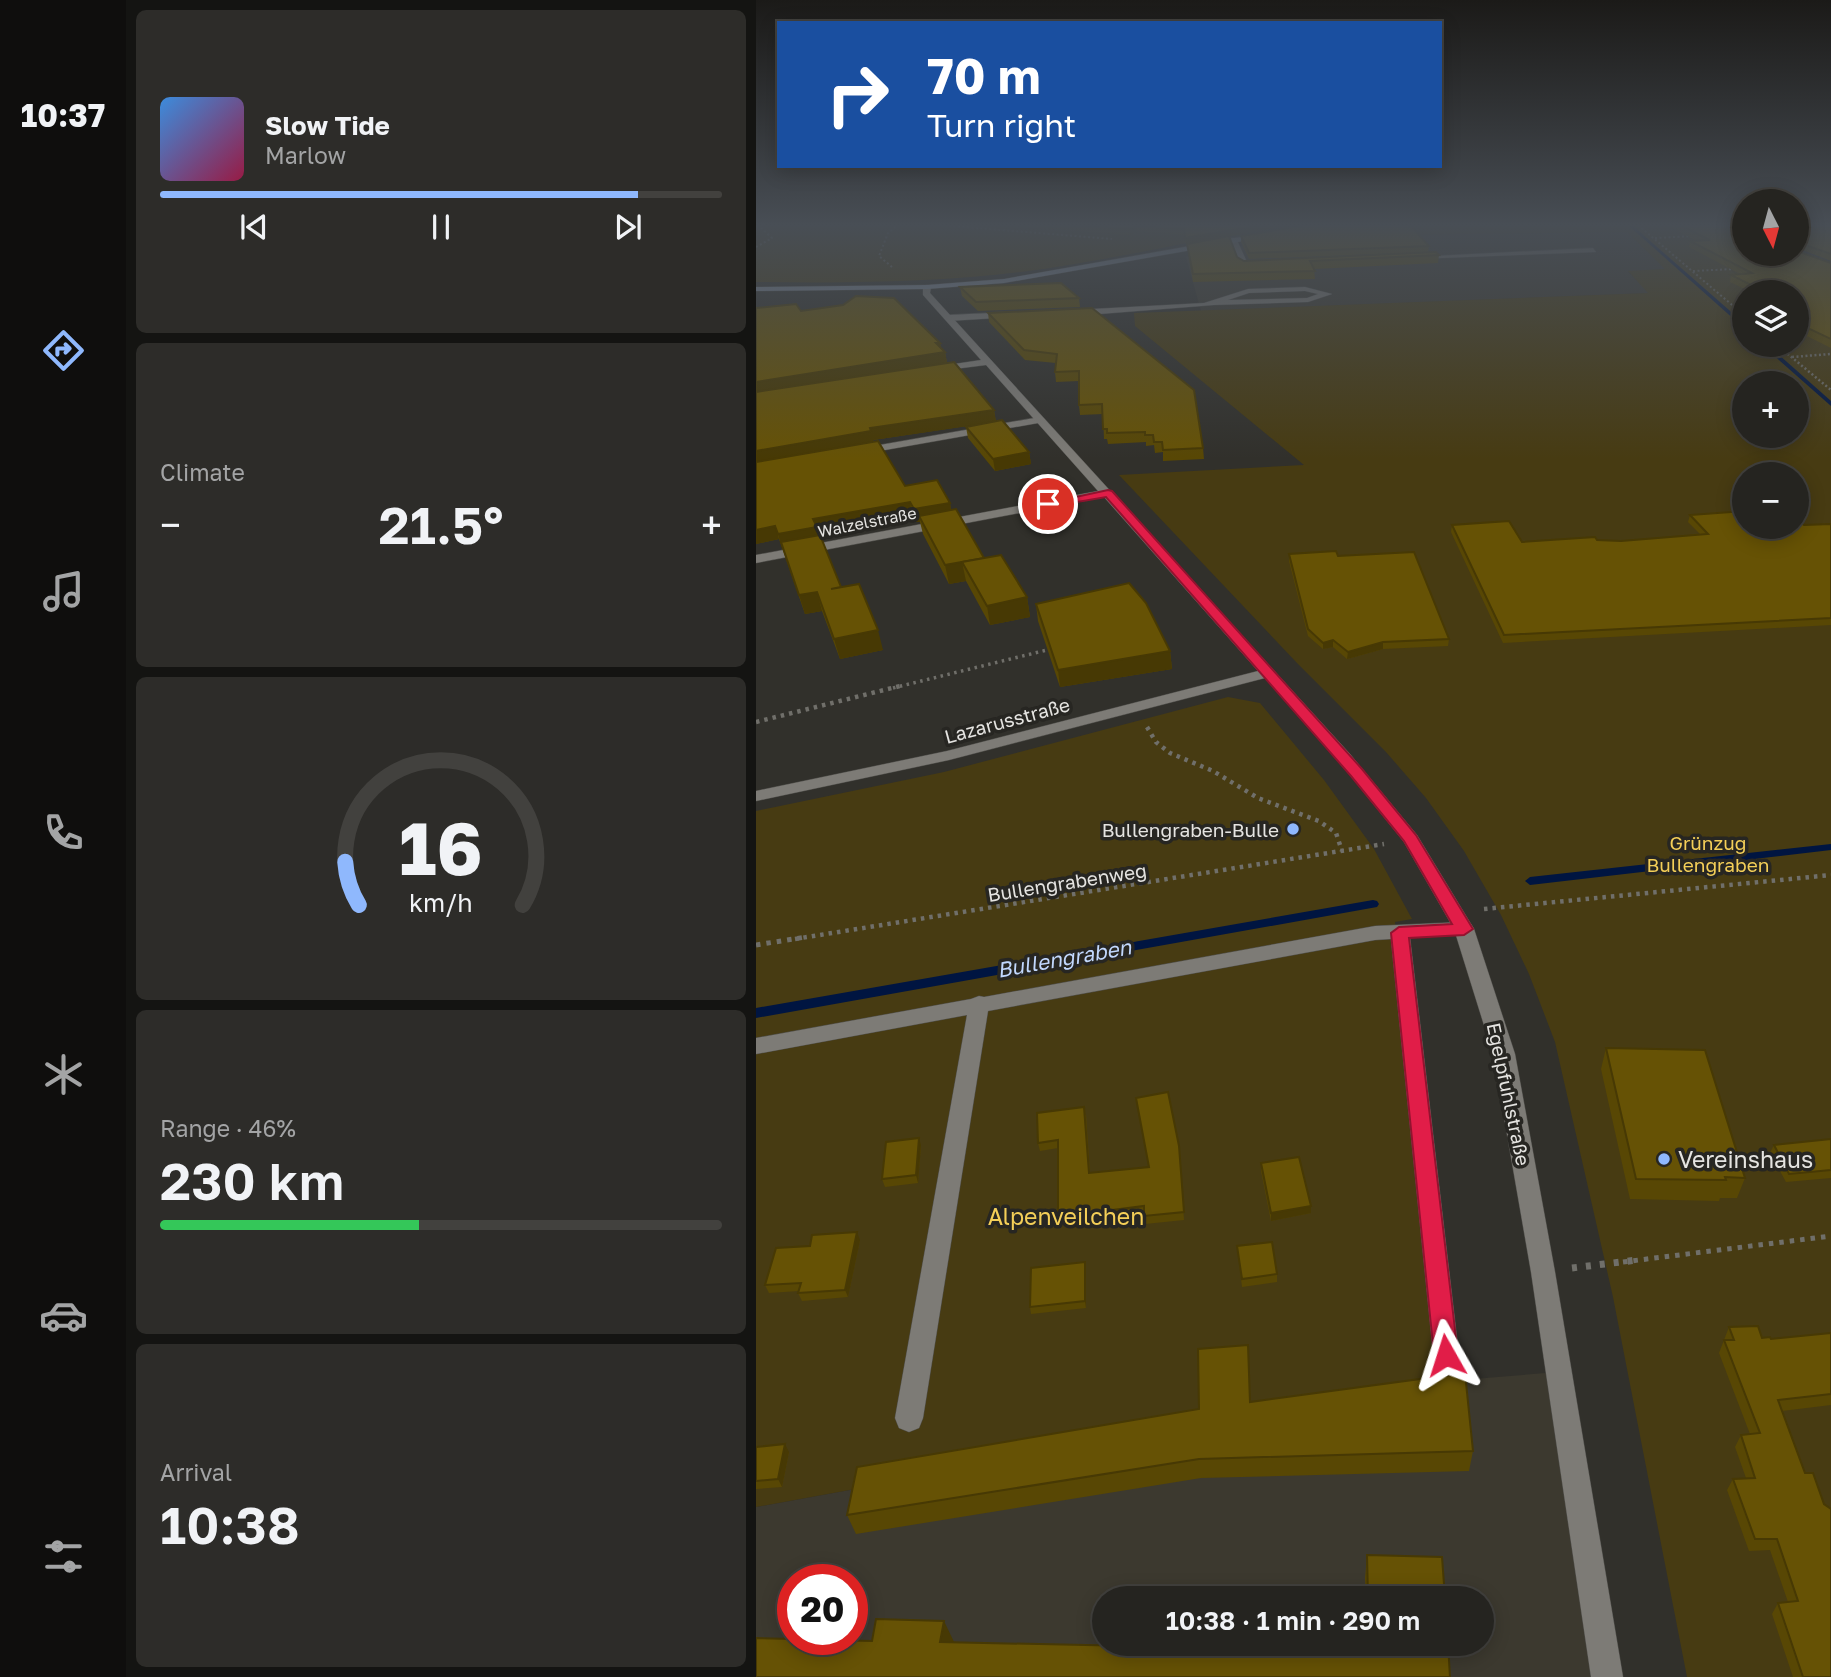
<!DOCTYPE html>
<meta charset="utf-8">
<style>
:root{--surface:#252420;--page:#2d2c29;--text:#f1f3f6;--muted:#a3a4a5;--line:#42413e;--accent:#8fb8fd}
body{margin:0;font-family:"Golos Text",sans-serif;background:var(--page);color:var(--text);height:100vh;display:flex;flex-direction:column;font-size:26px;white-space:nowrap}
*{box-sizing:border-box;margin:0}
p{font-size:23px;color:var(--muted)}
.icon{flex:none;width:38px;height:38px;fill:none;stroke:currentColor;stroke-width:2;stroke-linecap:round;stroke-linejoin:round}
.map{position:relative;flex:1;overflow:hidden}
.panel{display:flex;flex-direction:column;gap:10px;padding:10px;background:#141412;width:630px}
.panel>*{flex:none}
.banner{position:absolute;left:21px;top:21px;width:665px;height:147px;border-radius:0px;box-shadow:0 4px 18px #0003,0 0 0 2px var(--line);background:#1a4fa0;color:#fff;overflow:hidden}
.needle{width:46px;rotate:174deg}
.fabs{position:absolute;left:976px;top:189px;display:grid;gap:14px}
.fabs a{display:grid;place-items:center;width:77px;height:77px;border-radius:50%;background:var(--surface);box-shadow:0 4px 18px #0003,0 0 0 2px var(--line);font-size:35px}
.speed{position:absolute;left:21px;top:1564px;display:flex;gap:14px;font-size:35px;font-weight:700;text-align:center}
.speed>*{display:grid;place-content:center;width:91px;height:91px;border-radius:50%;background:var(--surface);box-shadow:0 4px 18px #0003,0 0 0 2px var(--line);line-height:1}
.speed .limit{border:10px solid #d22;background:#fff;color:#111}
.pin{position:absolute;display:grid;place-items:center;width:60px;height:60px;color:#fff;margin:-30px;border:4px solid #fff;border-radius:50%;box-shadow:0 2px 7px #0007}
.me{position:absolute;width:77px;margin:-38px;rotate:354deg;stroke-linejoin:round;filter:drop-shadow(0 0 5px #0008)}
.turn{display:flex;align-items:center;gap:24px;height:147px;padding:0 35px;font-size:32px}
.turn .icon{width:91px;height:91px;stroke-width:2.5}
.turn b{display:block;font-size:49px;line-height:60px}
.big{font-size:52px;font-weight:600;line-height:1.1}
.panel .widget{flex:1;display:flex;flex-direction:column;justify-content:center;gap:10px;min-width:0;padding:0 24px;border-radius:10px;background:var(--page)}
.panel .dial{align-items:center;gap:0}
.dial svg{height:182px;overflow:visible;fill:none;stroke:var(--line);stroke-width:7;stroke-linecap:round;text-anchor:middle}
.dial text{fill:var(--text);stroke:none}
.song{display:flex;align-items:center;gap:21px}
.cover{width:84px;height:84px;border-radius:10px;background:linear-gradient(135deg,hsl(210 70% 55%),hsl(340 70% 35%))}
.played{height:7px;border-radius:4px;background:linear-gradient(90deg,var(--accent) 85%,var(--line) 85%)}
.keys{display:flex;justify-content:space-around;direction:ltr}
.heat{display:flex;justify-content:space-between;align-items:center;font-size:38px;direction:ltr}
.charge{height:10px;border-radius:5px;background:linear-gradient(90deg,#34c759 46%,var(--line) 0)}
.trip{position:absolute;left:336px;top:1586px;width:402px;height:70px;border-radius:35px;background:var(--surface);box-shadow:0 4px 18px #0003,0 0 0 2px var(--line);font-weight:600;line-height:70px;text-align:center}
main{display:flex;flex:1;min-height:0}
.tab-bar{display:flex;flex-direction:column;width:126px;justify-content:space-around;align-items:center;background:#0f0e0d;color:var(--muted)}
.tab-bar .icon{width:49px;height:49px}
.tab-bar .current{color:var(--accent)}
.tab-bar b{font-size:32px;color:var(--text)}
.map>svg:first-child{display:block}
.built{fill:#3c392f;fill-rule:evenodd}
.green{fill:#473b12;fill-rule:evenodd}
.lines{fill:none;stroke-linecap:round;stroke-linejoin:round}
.stream{fill:#001541;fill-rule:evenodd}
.lane-casing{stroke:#4e4d49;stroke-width:1}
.street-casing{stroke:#4e4d49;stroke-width:1}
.secondary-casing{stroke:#4e4d49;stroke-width:1}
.path-far5{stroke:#706f6a;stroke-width:2;stroke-dasharray:2 2.5;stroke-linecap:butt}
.path-far4{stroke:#706f6a;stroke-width:2.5;stroke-dasharray:2 2.5;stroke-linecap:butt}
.path-far3{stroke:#706f6a;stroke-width:3.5;stroke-dasharray:2.5 4.5;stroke-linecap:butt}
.path-far2{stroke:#706f6a;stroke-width:4.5;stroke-dasharray:3.5 5;stroke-linecap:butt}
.path-far1{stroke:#706f6a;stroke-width:5;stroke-dasharray:4.5 6;stroke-linecap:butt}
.path{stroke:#706f6a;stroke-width:7;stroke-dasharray:5 9;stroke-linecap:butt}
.lane{fill:#7d7b76;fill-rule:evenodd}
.street{fill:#7d7b76;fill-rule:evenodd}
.secondary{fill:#818c9d;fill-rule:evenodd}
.wall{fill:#584704}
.shaded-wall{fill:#473904}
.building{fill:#665205;stroke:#473904;stroke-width:2}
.route{fill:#e11d48;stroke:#92132f;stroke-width:2}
.poi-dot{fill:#8fb8fd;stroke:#272622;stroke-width:2.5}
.labels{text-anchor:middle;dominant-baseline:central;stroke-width:7;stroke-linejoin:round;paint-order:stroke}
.far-street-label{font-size:16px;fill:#e5e4e1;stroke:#272622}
.street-label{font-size:19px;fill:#e5e4e1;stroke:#272622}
.poi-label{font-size:19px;fill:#e5e4e1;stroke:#272622;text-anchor:end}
.park-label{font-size:19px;fill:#f4cf58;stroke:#272622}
.water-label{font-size:21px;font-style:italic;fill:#c2d8fd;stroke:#272622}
.near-poi-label{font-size:23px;fill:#e5e4e1;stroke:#272622;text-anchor:start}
.near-park-label{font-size:23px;fill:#f4cf58;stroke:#272622}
</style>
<main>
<nav class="tab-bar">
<b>10:37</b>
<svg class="icon current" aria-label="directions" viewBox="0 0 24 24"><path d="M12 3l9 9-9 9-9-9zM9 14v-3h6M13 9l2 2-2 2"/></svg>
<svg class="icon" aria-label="music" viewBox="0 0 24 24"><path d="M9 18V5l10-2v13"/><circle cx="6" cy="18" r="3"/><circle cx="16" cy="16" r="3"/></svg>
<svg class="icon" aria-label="phone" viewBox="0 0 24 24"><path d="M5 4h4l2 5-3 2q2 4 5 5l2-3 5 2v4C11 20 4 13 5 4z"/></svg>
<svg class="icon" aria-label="climate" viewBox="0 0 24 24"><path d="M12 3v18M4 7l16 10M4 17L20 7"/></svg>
<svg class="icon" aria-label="car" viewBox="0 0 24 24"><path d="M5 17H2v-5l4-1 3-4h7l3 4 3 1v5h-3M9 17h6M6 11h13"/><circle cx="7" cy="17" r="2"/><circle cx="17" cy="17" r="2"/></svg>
<svg class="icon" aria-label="filters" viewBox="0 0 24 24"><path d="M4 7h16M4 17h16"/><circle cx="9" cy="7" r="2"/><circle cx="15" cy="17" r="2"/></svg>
</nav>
<section class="panel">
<div class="widget">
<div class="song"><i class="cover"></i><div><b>Slow Tide</b><p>Marlow</p></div></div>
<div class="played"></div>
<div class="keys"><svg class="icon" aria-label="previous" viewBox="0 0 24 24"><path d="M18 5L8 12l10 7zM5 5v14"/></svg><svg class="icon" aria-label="pause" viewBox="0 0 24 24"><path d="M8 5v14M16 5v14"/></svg><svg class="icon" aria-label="next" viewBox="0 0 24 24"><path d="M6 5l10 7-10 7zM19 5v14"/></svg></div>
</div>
<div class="widget"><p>Climate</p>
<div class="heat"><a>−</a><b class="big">21.5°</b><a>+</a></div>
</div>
<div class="widget dial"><svg viewBox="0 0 100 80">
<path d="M14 69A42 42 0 1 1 86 69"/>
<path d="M14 69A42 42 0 0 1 8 50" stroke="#8fb8fd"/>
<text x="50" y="56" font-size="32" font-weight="700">16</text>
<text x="50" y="72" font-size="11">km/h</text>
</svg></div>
<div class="widget"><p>Range · 46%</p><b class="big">230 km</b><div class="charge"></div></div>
<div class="widget"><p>Arrival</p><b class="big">10:38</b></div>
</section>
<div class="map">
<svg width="1075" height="1677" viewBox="0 0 1075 1677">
<rect width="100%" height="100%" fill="#31302b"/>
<!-- built -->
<g class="built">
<path d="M871,232L910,269L872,272L894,293L445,311L430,257L528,237Z"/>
<path d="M802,1372L851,1677H0V1507L693,1381ZM37,1580H96V1640H37ZM348,1598H726V1643H348Z"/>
</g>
<!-- green -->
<g class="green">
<path d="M0,225H521C436,241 351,261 265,272C177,283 89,283 0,282Z"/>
<path d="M598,225H973L989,254L1075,272V1677H931L857,1297L799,1042L773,974L745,915L708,851L670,798L630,752L541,663L363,475L548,465L379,326L378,313L892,293L872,271L909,269L871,232L632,235ZM989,292H1041V345H989ZM989,383H1041V436H989ZM989,474H1041V527H989Z"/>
<path d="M472,697L504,703L568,780L618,849L656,919L639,922L693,1381L0,1507V811L188,772Z"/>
</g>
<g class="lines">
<!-- stream -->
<g class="stream">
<path d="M872,225H876L989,324V329Z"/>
<path d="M1006,345H1012L1075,401V406Z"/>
<path d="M1075,844V850L774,885L769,881L774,877Z"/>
<path d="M617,900L621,901L623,904L621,907L0,1018V1008Z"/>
</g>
<defs>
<g id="lane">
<path d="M474,238H480L491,262L512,263L485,266Z"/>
<path d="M837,248L840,252L661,259L657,257Z"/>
<path d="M549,287L576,294L552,302L458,305L318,316L314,313L318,310L448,303L492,289ZM549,291L562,294L551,298L472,300L493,293Z"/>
<path d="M255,312L258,317L192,321L188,318L192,315Z"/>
<path d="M284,417L289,420L288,422L101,455L96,452L101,449Z"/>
<path d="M708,922L715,924L718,929L715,934L654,938L706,1381L702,1390L693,1394L684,1390L680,1381L635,939L619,940L232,1011L167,1418L163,1428L153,1432L143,1428L139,1418L211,1015L0,1054V1038L215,999L223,996L228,997L619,926Z"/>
</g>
<path id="street" d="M171,285L175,287L174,293L594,754L661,835L718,929L759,1054L799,1272L867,1677H835L775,1272L737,1054L698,929L648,842L582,760L509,678L193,760L0,801V791L191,751L502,671L348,497L0,563V555L342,491L230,365L175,372L173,370L178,367L225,360L167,295V287Z"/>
<path id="secondary" d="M507,233L510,237L248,283L171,289L0,291V287L171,285L248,279Z"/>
</defs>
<!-- lane casing -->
<use href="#lane" class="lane-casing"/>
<!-- street casing -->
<use href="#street" class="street-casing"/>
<!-- secondary casing -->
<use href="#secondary" class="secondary-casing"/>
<!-- path-far5 -->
<g class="path-far5">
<path d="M184,225L356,239"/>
<path d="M882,225L989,316"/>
<path d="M899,238L935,236"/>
<path d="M0,247L16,238L2,225"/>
<path d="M136,267L123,256L132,233L142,225"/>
<path d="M937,271L978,269"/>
</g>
<!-- path-far4 -->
<g class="path-far4">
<path d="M1021,345L1075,390"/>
<path d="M1036,357L1075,354"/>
</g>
<!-- path-far3 -->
<path class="path-far3" d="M137,688L295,649"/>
<!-- path-far2 -->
<g class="path-far2">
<path d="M0,722L144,686"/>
<path d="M391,727L400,742L414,753L457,771L502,798L563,821L580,833L586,851"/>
<path d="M728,909L1075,875"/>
<path d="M39,939L628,844"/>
</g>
<!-- path-far1 -->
<g class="path-far1">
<path d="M0,945L50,937"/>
<path d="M867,1262L1075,1236"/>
</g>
<!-- path -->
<path class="path" d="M816,1268L881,1260"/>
<!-- lane -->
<use href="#lane" class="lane"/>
<!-- street -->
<use href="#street" class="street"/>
<!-- secondary -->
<use href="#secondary" class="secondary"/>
</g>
<!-- wall -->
<g class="wall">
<path d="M242,225H537L430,244L428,235L380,231L374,235Z"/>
<path d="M910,225H988L989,254L1075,263V348L1041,331V292H995L974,282L975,275L984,274L933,247L934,241H941Z"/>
<path d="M1041,225H1075V261L1041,248Z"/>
<path d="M485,236L673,246L672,252L493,259L485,242Z"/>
<path d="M431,244L481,257L488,261L683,255L682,263L558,269L559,279L437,282Z"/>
<path d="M204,287L323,298L324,307L222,311L206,296Z"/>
<path d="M336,308L447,448L448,459L407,461V452L399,453L398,445L390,446V442L352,444L351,439H348L347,414L324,415L323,405V381L300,382L299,372L300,363L269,360L233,322L232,313Z"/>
<path d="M45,311L184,343L185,348L189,352L191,363L238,410L240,422L273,452L275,464L239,471L212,438L210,427L224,424L117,440L149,486L194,503L195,510L228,558L271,597L274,617L234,625L210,581L193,584L167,534L164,522H160L156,515L62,532L85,587L127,650L84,659L66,611L49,614L23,539L0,544Z"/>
<path d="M934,515L989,527L1075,524V625L747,643L695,532L696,525L766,542L841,540L865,541L944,534L932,522Z"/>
<path d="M533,554L582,556L693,639L692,646L627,649L591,659L577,647L567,649L552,636L533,561Z"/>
<path d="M280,604L414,651L416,669L304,687L282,621Z"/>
<path d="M850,1048L989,1178L981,1198H964L963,1201L874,1199L845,1069Z"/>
<path d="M380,1098L423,1146L428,1220L389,1224L388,1214L304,1225L302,1217V1148L284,1151L282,1143L330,1115L334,1173L393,1167Z"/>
<path d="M1075,1139V1178L1030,1182L1014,1153L1018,1145Z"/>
<path d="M165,1145L162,1183L129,1187L126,1179Z"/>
<path d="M505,1163L555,1206V1213L515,1221L505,1171Z"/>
<path d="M104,1240L92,1297L46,1301L42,1293L43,1291L13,1293L9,1285L54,1246Z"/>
<path d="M481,1246L521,1274V1282L486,1287Z"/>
<path d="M329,1262L330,1270V1308L275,1314L274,1307Z"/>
<path d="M973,1327L1015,1339L1075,1333V1405L1026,1411L1075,1677H1037L1016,1614L1022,1603L1032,1602L1014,1550L993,1551L971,1490L977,1479L990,1478L979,1447L985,1435L994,1434L963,1353Z"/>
<path d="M494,1402L717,1451L713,1471L445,1478L100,1534L91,1515Z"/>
<path d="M0,1447L33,1452L26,1487L0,1489Z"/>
<path d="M611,1555L689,1598H610L609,1579Z"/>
<path d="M116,1641L611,1651V1643H692L694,1677Z"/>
</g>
<!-- shaded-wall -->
<g class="shaded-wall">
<path d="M505,225H537L430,244L429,238Z"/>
<path d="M380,226V231L374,235V229Z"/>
<path d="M180,343H184L186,353L189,352L191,363L0,393V382Z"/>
<path d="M238,410L240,422L117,440L118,443L0,463V451L114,428Z"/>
<path d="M273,452L275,464L239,471L237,459Z"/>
<path d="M154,502L156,515L62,532L64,540L26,548L22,534L57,519Z"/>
<path d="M194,503L196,516H163L164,522H160L158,509Z"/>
<path d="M19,526L23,539L0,544V530Z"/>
<path d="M228,558L206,562L210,581L193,584L189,565Z"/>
<path d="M61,592L66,611L49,614L43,595Z"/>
<path d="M271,597L274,617L234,625L231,606Z"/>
<path d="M122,630L127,650L84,659L78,639Z"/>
<path d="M577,640V647L567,649V643Z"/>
<path d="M627,642V649L591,659L592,652Z"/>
<path d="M414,651L416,669L304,687L302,670Z"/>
<path d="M163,1138L165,1145L162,1183L160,1175Z"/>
<path d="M555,1206V1213L515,1221V1213Z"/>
<path d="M101,1232L104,1240L92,1297L89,1290Z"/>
<path d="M329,1262L330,1270V1308L329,1301Z"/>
<path d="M29,1444L33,1452L26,1487L22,1479Z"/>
<path d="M188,1621L199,1644L184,1642Z"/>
</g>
<!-- building -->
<g class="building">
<path d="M314,225H505L429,238L428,229L380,226L374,229Z"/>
<path d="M549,225H654L673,246L493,253L485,236Z"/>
<path d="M923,225H988L989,254H1041V251L1075,263V339L1041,323V312H1047L1041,309V292H1009L975,275L996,273L934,241L954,240Z"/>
<path d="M1041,225H1075V254L1041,242Z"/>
<path d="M473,236L481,257L488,261L680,252L683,255L554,261L559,271L437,274L431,244Z"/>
<path d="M305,283L323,298L220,302L204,287Z"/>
<path d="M100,296L138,298L184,343H180L189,352L0,382V308L40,304L45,311L87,305Z"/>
<path d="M336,308L438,390L447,448L407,450L406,442H398L397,435H389V432L351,433V429H347L346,404L323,405V371L299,372L301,354L268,350L232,313Z"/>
<path d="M198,362L238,410L114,428L115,431L0,451V392Z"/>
<path d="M246,420L273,452L237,459L210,427Z"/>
<path d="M122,441L149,486L181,480L194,503L158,509L154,502L57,519L61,527L22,534L19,526L0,530V462Z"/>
<path d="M200,509L228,558L189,565L163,516Z"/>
<path d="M989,511V527H1041V521H1044L1048,525L1075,524V618L748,635L696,525L753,521L766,542L839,537L841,540L865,541L952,534L934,515Z"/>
<path d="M64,535L85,587L75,589L103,584L122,630L78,639L61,592L43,595L25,542Z"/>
<path d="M580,551L582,556L658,552L693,639L627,642L592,652L577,640L567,643L552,629L533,554Z"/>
<path d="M245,555L271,597L231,606L206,562Z"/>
<path d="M373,583L390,603L414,651L302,670L280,604Z"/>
<path d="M850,1048L949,1050L989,1178L969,1177L970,1180L880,1179Z"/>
<path d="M412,1092L423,1146L428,1212L388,1216V1206L302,1217V1140L282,1143L281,1113L328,1107L333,1173L393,1167L380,1098Z"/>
<path d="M163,1138L160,1175L126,1179L130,1142Z"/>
<path d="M1075,1139V1170L1033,1174L1018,1145Z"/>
<path d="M543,1157L555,1206L515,1213L505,1163Z"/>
<path d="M101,1232L89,1290L42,1293L45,1283L9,1285L20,1248L54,1246L56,1235Z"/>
<path d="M516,1242L521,1274L486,1279L481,1246Z"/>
<path d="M329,1262V1301L274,1307L275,1268Z"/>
<path d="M1002,1326L1006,1338L1014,1337L1015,1339L1075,1333V1394L1022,1400L1049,1473H1057L1068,1504L1075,1509V1677H1047L1022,1603L1042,1601L1021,1539H999L977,1479L999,1478L985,1435L1004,1433L968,1340H978L973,1327Z"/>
<path d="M492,1345L494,1402L709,1373L717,1451L443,1459L91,1515L101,1467L443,1409L442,1349Z"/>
<path d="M29,1444L22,1479L0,1481V1447Z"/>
<path d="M611,1555L686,1557L689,1598H612Z"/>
<path d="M120,1619L188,1621L184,1642L614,1651L613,1643H692L694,1677H0V1638L116,1641Z"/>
</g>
<!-- sky -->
<linearGradient id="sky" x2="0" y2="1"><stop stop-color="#1b1a18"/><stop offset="0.49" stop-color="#484e55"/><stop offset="1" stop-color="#484e55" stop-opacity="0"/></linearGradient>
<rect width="1075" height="459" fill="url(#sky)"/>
<!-- route -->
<path class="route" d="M352,490L356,491L606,769L660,835L717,929L708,935L653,938L702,1355L698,1363L690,1366L681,1363L678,1355L635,933L643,927L696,924L648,841L595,776L350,497L292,507L287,504Z"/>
<!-- markers -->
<g class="poi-dot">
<circle cx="537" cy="829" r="7"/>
<circle cx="908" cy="1159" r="7"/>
</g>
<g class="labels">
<!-- far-street labels -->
<g class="far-street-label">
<text transform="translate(111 522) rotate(-11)">Walzelstraße</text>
</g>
<!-- street labels -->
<g class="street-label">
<text transform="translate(251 720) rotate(-15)">Lazarusstraße</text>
<text transform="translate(311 882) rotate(-9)">Bullengrabenweg</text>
<text transform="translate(753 1094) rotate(78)">Egelpfuhlstraße</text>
</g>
<!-- poi labels -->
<g class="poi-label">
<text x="523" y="829">Bullengraben-Bulle</text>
</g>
<!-- park labels -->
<g class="park-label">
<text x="952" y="842">Grünzug<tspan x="952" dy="22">Bullengraben</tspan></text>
</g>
<!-- water labels -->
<g class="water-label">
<text transform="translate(308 958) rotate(-10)">Bullengraben</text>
</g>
<!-- near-poi labels -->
<g class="near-poi-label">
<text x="922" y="1159">Vereinshaus</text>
</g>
<!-- near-park labels -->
<g class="near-park-label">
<text x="310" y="1216">Alpenveilchen</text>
</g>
</g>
</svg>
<div class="fabs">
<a><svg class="needle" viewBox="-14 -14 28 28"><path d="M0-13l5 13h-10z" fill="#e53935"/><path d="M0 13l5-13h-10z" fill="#a3a4a5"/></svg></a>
<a><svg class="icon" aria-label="layers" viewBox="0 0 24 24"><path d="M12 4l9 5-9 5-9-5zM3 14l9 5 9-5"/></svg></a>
<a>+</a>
<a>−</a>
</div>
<div class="speed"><div class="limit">20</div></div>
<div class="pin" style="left:292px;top:504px;background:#d93025"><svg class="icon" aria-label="arrive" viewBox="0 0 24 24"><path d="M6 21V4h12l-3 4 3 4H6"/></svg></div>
<svg class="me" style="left:690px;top:1355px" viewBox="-20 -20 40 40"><path d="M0-17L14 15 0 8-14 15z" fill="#e11d48" stroke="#fff" stroke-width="4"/></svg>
<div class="trip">10:38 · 1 min · 290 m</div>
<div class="banner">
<div class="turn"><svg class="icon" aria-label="right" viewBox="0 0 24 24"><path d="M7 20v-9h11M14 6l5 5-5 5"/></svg><div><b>70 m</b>Turn right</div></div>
</div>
</div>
</main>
